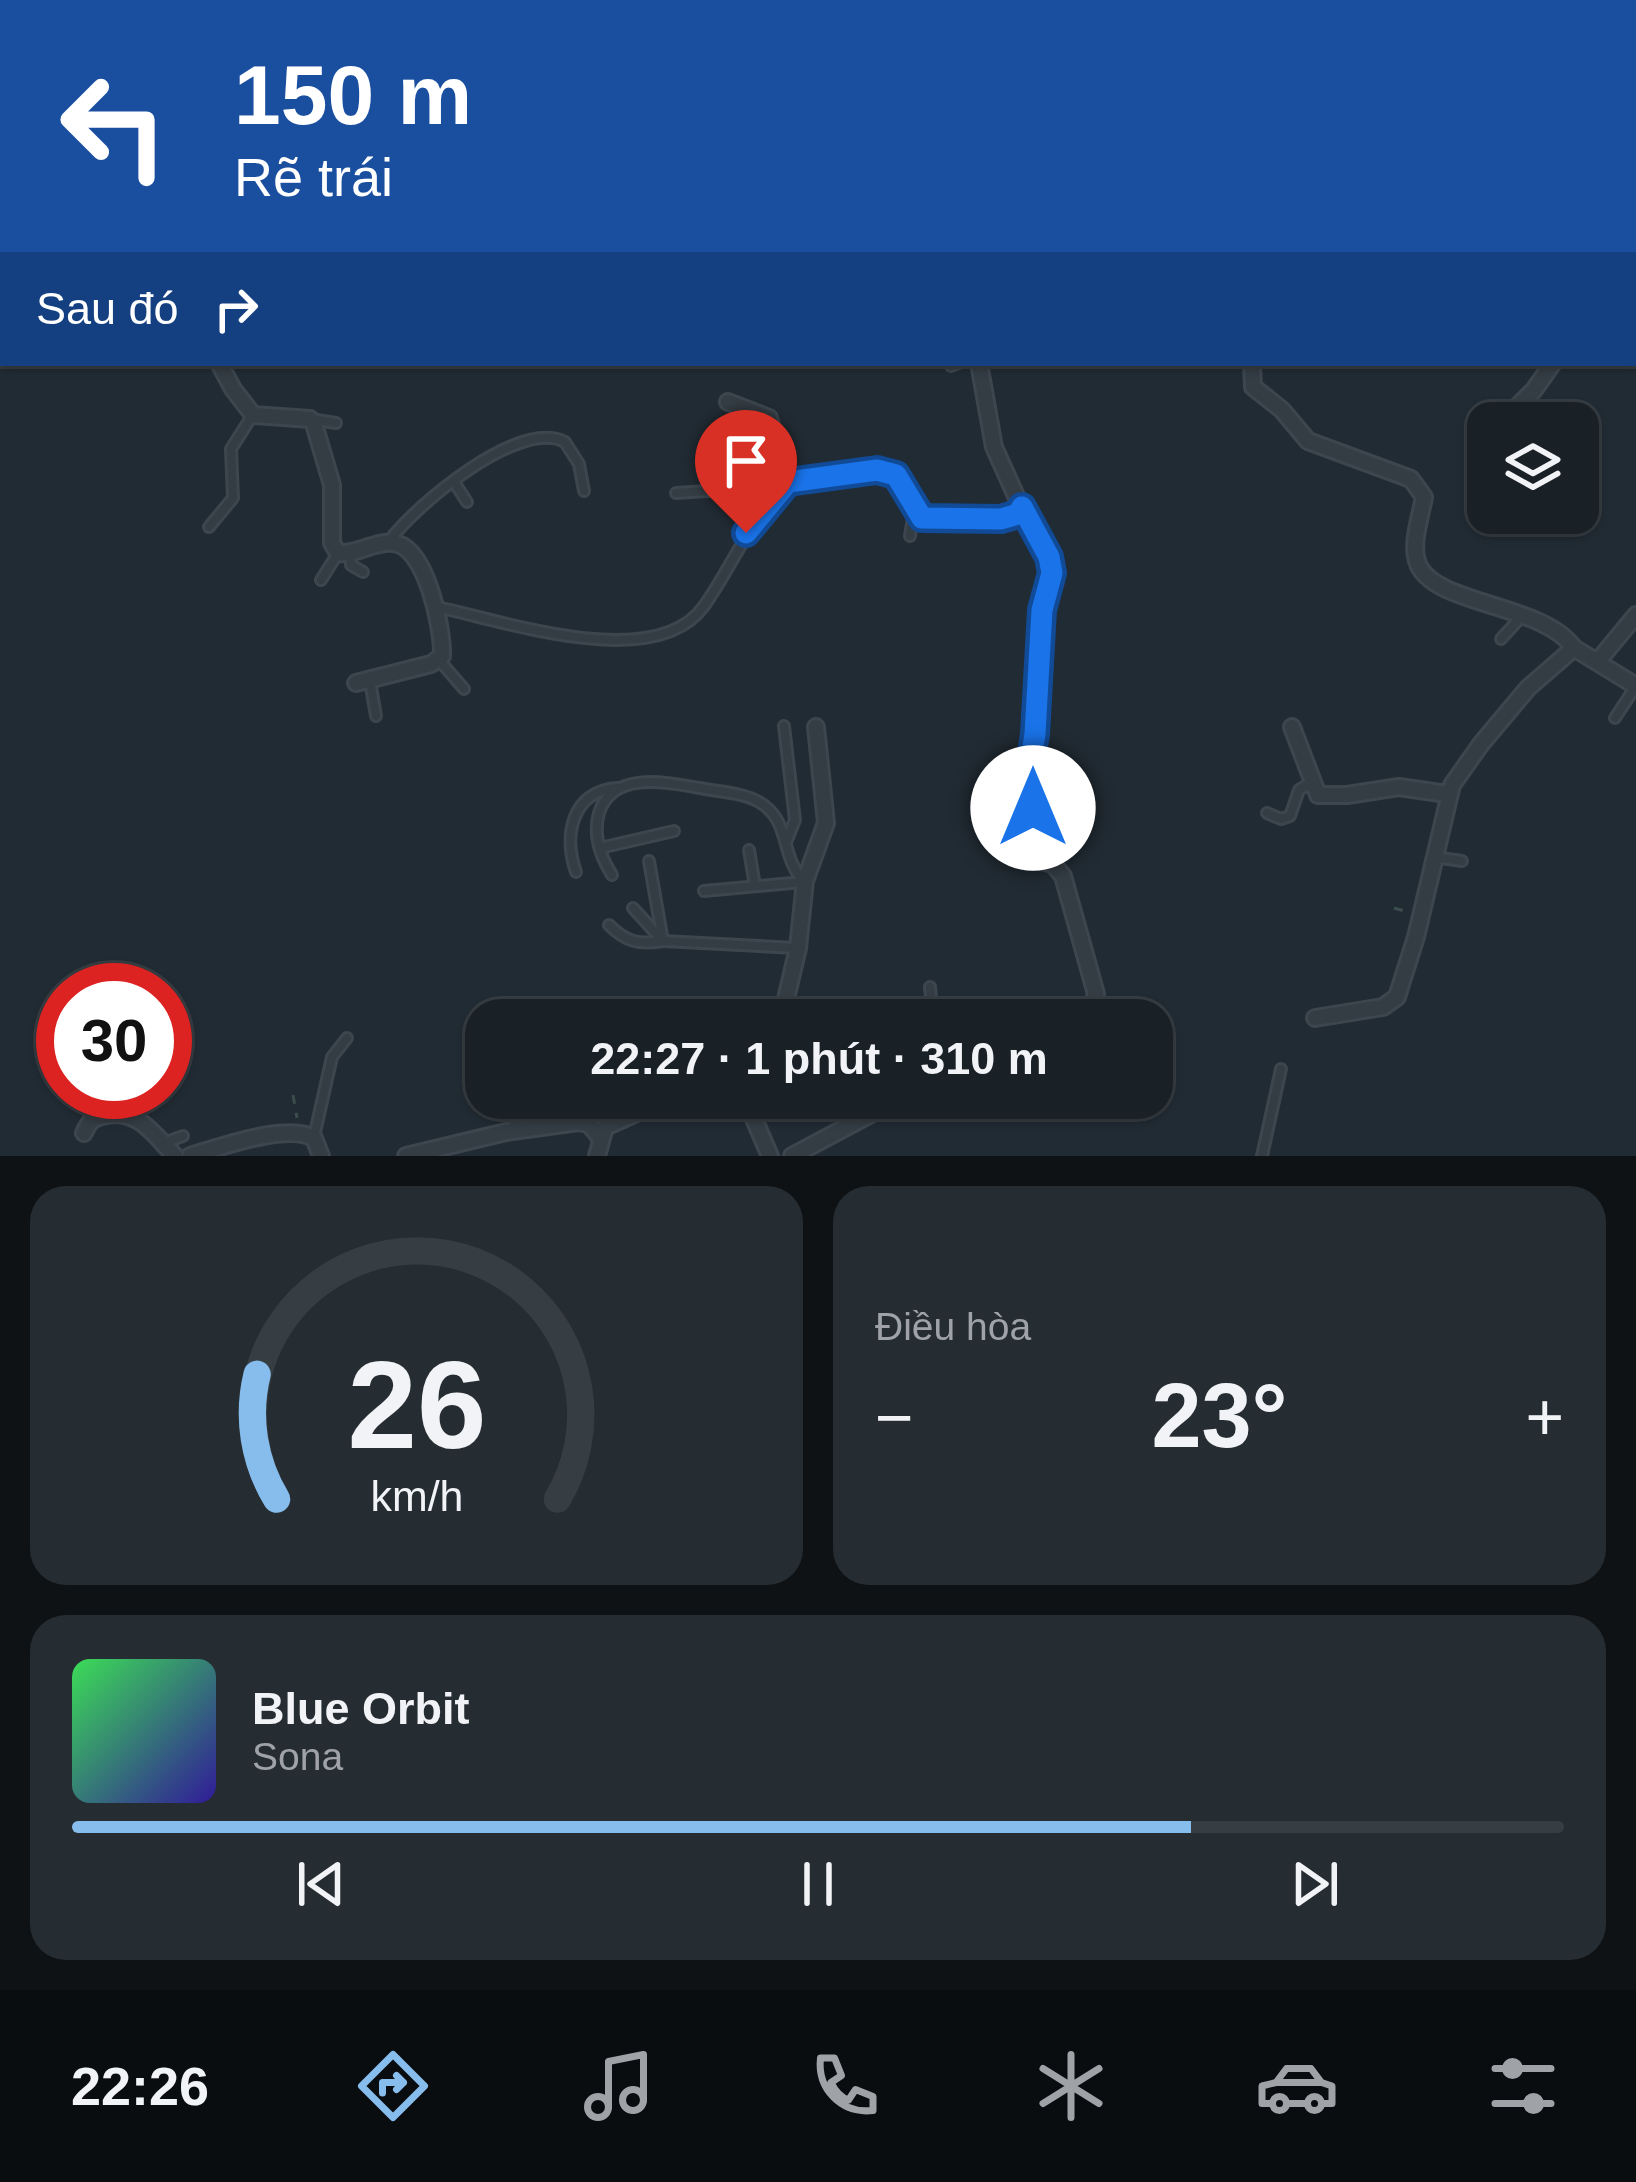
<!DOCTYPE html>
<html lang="vi">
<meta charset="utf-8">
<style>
:root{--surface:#192026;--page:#262d32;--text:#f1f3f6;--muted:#9fa3a7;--line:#373e43;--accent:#87bded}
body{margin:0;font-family:Helvetica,sans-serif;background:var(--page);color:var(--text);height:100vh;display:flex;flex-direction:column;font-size:45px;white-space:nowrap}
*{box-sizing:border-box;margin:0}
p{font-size:39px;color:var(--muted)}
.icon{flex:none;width:66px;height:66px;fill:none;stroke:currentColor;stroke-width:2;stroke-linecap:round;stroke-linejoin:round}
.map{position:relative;height:1156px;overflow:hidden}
.details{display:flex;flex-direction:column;gap:30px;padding:30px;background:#0e1215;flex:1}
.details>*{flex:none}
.hud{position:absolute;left:0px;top:0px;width:1638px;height:366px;box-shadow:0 3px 9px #0004,0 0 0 3px var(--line);background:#1a4fa0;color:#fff;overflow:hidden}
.controls{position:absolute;left:1467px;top:402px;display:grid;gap:24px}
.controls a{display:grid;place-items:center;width:132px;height:132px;border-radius:24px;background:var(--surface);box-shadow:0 3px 9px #0004,0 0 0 3px var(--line);font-size:60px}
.speed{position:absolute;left:36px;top:963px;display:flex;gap:24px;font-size:60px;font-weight:700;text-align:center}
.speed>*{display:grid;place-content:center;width:156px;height:156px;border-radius:50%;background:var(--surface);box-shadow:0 3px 9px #0004,0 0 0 3px var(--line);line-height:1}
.speed .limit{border:18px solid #d22;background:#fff;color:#111}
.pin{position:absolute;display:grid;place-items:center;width:102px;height:102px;color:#fff;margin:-123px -51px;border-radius:50% 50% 50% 0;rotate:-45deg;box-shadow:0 0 12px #0007}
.pin .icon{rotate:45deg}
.me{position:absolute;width:132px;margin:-66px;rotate:0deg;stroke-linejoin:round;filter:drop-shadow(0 0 9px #0008)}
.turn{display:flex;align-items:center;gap:42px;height:252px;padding:0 36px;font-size:54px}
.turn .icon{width:156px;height:156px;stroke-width:2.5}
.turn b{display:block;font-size:84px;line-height:102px}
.then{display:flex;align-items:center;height:114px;padding:0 36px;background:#0003;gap:24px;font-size:45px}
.big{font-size:90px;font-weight:600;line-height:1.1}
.details .widget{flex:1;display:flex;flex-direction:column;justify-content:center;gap:18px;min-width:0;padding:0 42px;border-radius:36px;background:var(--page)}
.details .dial{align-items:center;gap:0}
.dial svg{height:312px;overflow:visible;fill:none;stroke:var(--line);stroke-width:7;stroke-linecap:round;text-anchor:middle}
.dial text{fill:var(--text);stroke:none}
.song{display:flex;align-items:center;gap:36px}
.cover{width:144px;height:144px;border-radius:18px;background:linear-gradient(135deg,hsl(130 70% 55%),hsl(250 70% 35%))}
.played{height:12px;border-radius:6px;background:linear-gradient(90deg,var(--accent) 75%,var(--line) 75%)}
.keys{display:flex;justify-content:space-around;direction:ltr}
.heat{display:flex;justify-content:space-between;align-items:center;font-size:66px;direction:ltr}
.details .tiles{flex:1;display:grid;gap:30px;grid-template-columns:1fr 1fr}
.widget:last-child{grid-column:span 2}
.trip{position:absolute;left:465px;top:999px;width:708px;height:120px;border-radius:36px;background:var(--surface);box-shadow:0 3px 9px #0004,0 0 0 3px var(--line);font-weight:600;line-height:120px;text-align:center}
.tab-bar{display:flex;height:192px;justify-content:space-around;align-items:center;background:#0a0d0f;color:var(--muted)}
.tab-bar .icon{width:84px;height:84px}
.tab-bar .current{color:var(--accent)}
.tab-bar b{font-size:54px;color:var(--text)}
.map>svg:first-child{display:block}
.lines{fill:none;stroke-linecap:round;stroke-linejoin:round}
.service-casing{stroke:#3d464e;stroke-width:14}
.minor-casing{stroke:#3d464e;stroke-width:20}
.secondary-casing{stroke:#3d464e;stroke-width:27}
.path{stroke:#3b4d4c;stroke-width:3;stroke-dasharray:9 9;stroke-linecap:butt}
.service{stroke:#343d44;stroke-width:8}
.minor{stroke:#343d44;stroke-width:14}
.secondary{stroke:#424d57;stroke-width:21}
.route-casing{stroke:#114b97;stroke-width:30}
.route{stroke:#1a73e8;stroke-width:21}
</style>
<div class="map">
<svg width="1636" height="1156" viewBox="0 0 1636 1156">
<rect width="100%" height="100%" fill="#212b33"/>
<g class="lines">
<defs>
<g id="service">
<path d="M951,366L959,363"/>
<path d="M310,419L336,423"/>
<path d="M454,482L467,502"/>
<path d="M676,493L782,486"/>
<path d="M1021,507L1049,557L1052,573L1039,638"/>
<path d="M209,527L233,498L231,449L252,416"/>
<path d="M910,536L914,511"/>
<path d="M389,541C416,505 519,418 565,442L579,464L584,491"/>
<path d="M350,554L351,565L363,572"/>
<path d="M321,580L338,553"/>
<path d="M437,607C504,621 656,674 704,606C733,565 751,518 787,482"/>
<path d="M1501,639L1522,616"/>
<path d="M439,660L464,689"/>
<path d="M370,681L376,716"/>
<path d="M1615,718L1636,686"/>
<path d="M784,726L795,820L787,840"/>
<path d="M1267,813L1281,819L1290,816L1299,790L1312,782"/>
<path d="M600,848L674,831"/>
<path d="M749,850L755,886"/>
<path d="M1434,857L1462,861"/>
<path d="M576,872C563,835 572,791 617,788"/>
<path d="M612,875C600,856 593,834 599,813C613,769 670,783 705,789C723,792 743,793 759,802C791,820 780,856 803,880"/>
<path d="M704,891L803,882"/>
<path d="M633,908L663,941L796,948"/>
<path d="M609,925C626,942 639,945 663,941L649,861"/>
<path d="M930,987L933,1020"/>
<path d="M509,1098L516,1130"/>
<path d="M587,1098L589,1123"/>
<path d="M610,1098L613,1121"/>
<path d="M314,1137L332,1057L347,1038"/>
<path d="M164,1143L183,1136"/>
<path d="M1262,1156L1281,1069"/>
</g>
<g id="minor">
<path d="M46,0L47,3"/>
<path d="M752,0V3"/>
<path d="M1100,3L1101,0"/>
<path d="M1635,217L1636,218"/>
<path d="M1635,264L1636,263"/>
<path d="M219,363L233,389L253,415L310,419L314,424L332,485V543L338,553C357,555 374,541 393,543C426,545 443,629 442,656L431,664L356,683"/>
<path d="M1252,363L1253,387L1282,410L1308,441L1411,479L1424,497C1421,515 1411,543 1417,561C1430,606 1542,602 1574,648"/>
<path d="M728,402L769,418L788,482L890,471C906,483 906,505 922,518L1013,517L1021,507L994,447L979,363"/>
<path d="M1508,416L1534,390L1553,363"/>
<path d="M1598,661L1636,615"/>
<path d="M1292,727L1318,795H1347L1399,787L1447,794"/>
<path d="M1019,780C1045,813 1022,828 1035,859L1053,864L1063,876L1096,994L1092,1006L1058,1020"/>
<path d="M1026,790L1035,734L1039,639"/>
<path d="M1315,1018L1383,1007L1397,997L1416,937L1452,785L1481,744L1528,688L1574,648L1636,686"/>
<path d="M781,1020L798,948L805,881L826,823L816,727"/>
<path d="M745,1098L770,1156"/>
<path d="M84,1133C89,1121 94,1117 107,1115C139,1109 155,1136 175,1156"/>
<path d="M190,1156C220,1147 287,1123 314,1138L321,1156"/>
<path d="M406,1156L506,1132L578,1122L589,1124L599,1136"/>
<path d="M597,1156L605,1127L670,1098"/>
<path d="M792,1156L901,1098"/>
</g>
<g id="secondary">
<path d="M812,3V0"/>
<path d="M903,3L974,0"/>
</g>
</defs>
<!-- service casing -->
<use href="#service" class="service-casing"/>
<!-- minor casing -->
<use href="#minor" class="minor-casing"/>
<!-- secondary casing -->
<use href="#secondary" class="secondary-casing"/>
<!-- path -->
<g class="path">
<path d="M1394,908L1408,912"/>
<path d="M293,1095L297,1118"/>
</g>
<!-- service -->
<use href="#service" class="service"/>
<!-- minor -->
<use href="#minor" class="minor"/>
<!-- secondary -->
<use href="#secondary" class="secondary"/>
</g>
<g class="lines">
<defs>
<path id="route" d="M746,533L788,482L877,470L896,475L922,518L1001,519L1018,514L1022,507L1049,557L1052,573L1042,610L1035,734L1026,790L1033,800V808"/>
</defs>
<!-- route casing -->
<use href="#route" class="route-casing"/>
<!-- route -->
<use href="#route" class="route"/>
</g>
</svg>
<div class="controls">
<a><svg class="icon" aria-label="layers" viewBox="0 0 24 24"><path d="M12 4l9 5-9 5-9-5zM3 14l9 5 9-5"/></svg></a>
</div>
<div class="speed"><div class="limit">30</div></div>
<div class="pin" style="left:746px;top:533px;background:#d93025"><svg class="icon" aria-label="arrive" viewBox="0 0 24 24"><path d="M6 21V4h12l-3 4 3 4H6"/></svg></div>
<svg class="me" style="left:1033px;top:808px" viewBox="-20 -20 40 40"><circle r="19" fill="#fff"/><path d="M0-13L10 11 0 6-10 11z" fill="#1a73e8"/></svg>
<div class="trip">22:27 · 1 phút · 310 m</div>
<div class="hud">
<div class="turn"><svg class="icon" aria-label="left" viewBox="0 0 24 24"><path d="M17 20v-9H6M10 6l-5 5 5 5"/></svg><div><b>150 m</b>Rẽ trái</div></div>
<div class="then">Sau đó<svg class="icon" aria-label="right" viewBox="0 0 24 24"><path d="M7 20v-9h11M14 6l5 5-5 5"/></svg></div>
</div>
</div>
<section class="details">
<div class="tiles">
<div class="widget dial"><svg viewBox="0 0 100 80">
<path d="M14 69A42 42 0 1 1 86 69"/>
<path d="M14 69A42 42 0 0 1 9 37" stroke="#87bded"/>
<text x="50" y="56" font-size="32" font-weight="700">26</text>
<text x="50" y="72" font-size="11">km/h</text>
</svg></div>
<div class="widget"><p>Điều hòa</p>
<div class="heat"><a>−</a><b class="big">23°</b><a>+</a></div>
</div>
<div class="widget">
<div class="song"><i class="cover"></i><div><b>Blue Orbit</b><p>Sona</p></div></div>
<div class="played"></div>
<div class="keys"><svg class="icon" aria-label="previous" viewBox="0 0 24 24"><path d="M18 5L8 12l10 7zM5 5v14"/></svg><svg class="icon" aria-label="pause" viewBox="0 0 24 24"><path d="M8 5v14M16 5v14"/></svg><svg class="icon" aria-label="next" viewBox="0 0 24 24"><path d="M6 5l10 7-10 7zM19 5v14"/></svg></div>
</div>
</div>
</section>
<nav class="tab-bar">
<b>22:26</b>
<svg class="icon current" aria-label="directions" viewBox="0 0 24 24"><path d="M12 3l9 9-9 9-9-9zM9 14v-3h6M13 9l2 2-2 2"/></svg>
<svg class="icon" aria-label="music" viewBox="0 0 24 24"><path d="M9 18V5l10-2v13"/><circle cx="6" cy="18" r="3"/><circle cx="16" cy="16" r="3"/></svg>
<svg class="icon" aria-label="phone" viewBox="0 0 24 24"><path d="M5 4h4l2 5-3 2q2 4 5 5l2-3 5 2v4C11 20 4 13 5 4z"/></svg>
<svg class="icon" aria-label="climate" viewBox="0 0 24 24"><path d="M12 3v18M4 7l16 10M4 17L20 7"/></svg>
<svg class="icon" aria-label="car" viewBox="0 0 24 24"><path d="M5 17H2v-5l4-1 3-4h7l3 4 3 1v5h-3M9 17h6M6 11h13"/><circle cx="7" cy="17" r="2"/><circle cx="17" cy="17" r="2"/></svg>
<svg class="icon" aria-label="filters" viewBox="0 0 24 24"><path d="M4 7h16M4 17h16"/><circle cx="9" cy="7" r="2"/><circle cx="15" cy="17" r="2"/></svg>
</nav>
